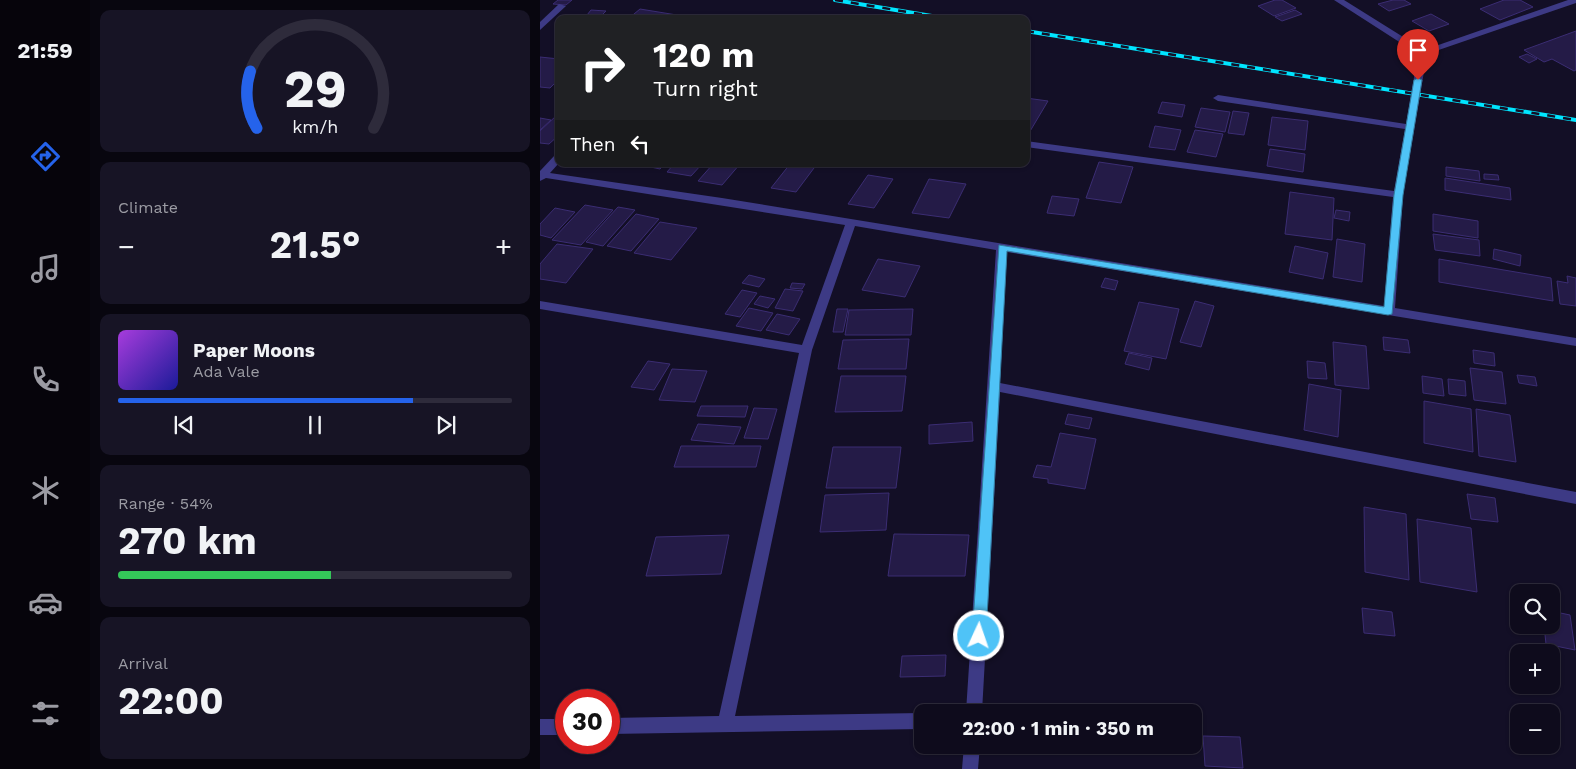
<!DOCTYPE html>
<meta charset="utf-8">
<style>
:root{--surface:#0e0b1c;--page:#171425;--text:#f1f3f6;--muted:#9b9ba3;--line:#2e2b3b;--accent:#2563eb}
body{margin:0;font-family:"Work Sans",sans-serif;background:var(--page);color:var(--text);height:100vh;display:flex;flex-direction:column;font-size:19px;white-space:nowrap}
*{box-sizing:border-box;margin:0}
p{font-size:16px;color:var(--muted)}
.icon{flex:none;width:28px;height:28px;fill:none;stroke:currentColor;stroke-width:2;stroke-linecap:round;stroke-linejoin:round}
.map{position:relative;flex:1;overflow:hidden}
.panel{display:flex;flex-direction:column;gap:10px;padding:10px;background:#08060f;width:450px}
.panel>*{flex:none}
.hud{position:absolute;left:15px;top:15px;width:475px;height:152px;border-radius:10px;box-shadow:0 1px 4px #0004,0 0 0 1px var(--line);background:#202124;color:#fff;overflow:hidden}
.tools{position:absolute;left:970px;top:584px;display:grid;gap:10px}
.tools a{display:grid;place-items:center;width:50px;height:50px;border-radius:10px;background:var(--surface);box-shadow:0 1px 4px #0004,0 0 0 1px var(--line);font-size:25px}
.speed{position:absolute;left:15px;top:689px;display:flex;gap:10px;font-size:25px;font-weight:700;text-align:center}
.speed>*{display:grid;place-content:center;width:65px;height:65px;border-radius:50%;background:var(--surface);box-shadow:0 1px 4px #0004,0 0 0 1px var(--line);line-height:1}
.speed .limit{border:8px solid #d22;background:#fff;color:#111}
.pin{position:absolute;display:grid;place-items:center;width:42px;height:42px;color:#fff;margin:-51px -21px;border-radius:50% 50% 50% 0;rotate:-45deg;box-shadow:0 0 5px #0007}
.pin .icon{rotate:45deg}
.me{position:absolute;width:55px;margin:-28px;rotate:3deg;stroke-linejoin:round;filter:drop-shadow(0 0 4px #0008)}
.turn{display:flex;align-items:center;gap:18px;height:105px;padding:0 15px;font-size:22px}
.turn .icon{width:65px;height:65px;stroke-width:2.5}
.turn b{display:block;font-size:35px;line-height:42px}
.then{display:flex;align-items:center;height:48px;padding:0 15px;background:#0003;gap:10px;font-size:19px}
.big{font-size:38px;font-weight:700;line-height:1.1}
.panel .tile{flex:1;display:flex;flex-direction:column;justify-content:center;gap:8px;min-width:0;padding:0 18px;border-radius:10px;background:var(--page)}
.panel .dial{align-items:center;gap:0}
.dial svg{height:130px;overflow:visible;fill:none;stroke:var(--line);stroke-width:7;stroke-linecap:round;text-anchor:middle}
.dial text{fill:var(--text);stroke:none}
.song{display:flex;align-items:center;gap:15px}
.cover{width:60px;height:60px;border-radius:8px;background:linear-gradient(135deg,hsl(280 70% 55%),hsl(240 70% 35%))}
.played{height:5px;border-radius:2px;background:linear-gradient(90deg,var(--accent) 75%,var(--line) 75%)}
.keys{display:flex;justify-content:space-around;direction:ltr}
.heat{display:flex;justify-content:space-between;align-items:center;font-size:28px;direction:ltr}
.charge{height:8px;border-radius:4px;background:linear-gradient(90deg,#34c759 54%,var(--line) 0)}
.trip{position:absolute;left:374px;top:704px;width:288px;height:50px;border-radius:10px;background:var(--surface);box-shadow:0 1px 4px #0004,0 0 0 1px var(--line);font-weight:700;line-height:50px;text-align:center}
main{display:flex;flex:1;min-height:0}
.tab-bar{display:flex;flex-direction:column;width:90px;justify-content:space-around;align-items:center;background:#06040b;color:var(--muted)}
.tab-bar .icon{width:35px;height:35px}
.tab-bar .selected{color:var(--accent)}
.tab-bar b{font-size:22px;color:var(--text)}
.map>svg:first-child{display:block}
.building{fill:#241b47;stroke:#3b2d73}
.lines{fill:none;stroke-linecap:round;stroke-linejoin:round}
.street{fill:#3d3a85;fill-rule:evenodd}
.rail-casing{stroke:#00e5ff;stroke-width:4}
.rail{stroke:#130f26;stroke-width:2.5;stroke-dasharray:8;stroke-linecap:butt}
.route{fill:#4fc3f7;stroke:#337fa1}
</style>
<main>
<nav class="tab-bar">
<b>21:59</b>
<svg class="icon selected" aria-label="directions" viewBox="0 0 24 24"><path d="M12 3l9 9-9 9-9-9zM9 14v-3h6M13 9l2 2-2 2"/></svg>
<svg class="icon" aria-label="music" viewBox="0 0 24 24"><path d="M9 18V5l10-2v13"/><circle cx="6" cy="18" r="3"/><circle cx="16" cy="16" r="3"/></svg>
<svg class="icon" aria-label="phone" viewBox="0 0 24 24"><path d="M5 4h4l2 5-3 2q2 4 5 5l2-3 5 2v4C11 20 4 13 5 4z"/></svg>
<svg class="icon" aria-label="climate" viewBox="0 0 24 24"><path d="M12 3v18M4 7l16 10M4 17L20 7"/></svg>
<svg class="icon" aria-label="car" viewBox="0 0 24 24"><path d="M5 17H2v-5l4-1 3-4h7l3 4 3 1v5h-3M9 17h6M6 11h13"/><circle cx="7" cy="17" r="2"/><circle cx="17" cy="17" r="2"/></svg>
<svg class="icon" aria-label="filters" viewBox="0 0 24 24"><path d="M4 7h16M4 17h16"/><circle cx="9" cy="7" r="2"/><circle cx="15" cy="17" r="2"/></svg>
</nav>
<section class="panel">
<div class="tile dial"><svg viewBox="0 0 100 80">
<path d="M14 69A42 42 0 1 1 86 69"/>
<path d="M14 69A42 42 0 0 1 10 34" stroke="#2563eb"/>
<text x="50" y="56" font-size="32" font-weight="700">29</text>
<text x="50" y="72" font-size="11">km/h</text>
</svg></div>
<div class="tile"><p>Climate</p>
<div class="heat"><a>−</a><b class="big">21.5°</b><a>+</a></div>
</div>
<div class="tile">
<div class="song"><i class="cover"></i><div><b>Paper Moons</b><p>Ada Vale</p></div></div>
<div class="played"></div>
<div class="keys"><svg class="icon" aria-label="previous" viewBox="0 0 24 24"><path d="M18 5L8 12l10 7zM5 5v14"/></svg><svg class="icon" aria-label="pause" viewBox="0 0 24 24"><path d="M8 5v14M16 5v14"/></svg><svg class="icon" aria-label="next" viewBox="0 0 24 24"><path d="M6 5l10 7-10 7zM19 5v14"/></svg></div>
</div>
<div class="tile"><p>Range · 54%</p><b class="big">270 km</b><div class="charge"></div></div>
<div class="tile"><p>Arrival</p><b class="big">22:00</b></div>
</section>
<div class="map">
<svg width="1036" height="769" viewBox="0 0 1036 769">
<rect width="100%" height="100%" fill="#130f26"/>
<!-- building -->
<g class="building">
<path d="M18,0H32L26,5L13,4Z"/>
<path d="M735,0H742L756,8L734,16L718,6Z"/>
<path d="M853,0H864L871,4L849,11L838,4Z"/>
<path d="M964,0H980L993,7L960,20L940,9Z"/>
<path d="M100,9L143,16L140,19H88Z"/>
<path d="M51,10L66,11L61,16L47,15Z"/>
<path d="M755,10L762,14L742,21L735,17Z"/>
<path d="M891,14L909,24L889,31L872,21Z"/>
<path d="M1036,31V70L1034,71L1012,59L1004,62L984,50Z"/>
<path d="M987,54L997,59L989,63L979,57Z"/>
<path d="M0,57L19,59V79L10,88L0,87Z"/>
<path d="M486,98L508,101L486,138Z"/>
<path d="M622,102L645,105L642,117L618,113Z"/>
<path d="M661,108L690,112L685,132L655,127Z"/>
<path d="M693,111L709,113L704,135L688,133Z"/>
<path d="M17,115H19V135L9,144L0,143V131Z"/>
<path d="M732,117L768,121L765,150L728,145Z"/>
<path d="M0,118L11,120L0,130Z"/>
<path d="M615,126L641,130L635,150L609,147Z"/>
<path d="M655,130L683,134L676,157L647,152Z"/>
<path d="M730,149L765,154L763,172L727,166Z"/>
<path d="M559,162L593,167L581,203L546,198Z"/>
<path d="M97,164H125L120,169Z"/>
<path d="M134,164H162L151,176L127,172Z"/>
<path d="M173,164H200L182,185L158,181Z"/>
<path d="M250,164H277L256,192L231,188Z"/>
<path d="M906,167L939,171L940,181L906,176Z"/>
<path d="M944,174L958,175L959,180L944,179Z"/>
<path d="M328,175L353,179L334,208L308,204Z"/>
<path d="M905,178L970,188L971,200L905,190Z"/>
<path d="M389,179L426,184L409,218L372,213Z"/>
<path d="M750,192L794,198L792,240L745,234Z"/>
<path d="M512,196L539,199L534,216L507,213Z"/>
<path d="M45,205L73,210L41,245L12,240Z"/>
<path d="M78,207L95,210L63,246L46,242Z"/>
<path d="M15,208L35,212L11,238L0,235V224Z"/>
<path d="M796,210L810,212L809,221L794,218Z"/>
<path d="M96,214L119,219L91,251L67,246Z"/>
<path d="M893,214L938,221V238L893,231Z"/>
<path d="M120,222L157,228L131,260L94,253Z"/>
<path d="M893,234L939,240L940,256L895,250Z"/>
<path d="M797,239L825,244L822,282L793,277Z"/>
<path d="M17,244L53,249L26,283L0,279V264Z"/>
<path d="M755,246L788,253L783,279L749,272Z"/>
<path d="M954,249L981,255L980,266L953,259Z"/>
<path d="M338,259L380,266L365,297L322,290Z"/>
<path d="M899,259L1011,278L1013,301L899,282Z"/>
<path d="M209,275L225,279L219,287L202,283Z"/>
<path d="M1027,276L1036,278V306L1020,304L1017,281L1028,283Z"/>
<path d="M565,278L578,281L575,290L561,287Z"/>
<path d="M252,283L265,284L262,289L250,288Z"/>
<path d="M245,289L263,291L253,311L235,308Z"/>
<path d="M202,290L217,293L200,317L185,314Z"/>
<path d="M220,296L235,299L228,308L214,304Z"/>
<path d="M655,301L674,306L661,347L640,342Z"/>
<path d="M599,302L639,309L626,359L584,351Z"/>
<path d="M209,308L233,313L221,331L196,326Z"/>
<path d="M297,309H308L303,332H293Z"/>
<path d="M373,309L371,335H305L309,310Z"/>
<path d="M237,314L260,319L249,335L226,330Z"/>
<path d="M843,337L868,340L870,353L844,350Z"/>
<path d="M369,339L366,369H298L303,340Z"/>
<path d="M793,342L826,346L829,389L795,385Z"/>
<path d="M933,350L954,353L955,366L934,363Z"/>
<path d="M589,353L612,358L609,370L585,364Z"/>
<path d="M108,361L130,364L114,390L91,387Z"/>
<path d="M767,361L785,363L787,379L768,378Z"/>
<path d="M930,368L962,372L966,404L934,400Z"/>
<path d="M132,369L167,371L155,402L119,400Z"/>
<path d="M977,375L995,377L997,386L979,383Z"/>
<path d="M301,376H366L362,411L295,412Z"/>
<path d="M882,376L902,379L904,396L883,393Z"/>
<path d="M908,379L925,381L926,396L909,394Z"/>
<path d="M769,384L801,390L798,437L764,430Z"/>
<path d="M884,401L931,409L933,452L884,443Z"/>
<path d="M161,406H208L205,417L157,416Z"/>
<path d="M214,408L237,409L228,439L204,438Z"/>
<path d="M936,409L970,415L976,462L939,456Z"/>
<path d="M528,414L552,418L549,429L525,424Z"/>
<path d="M432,422L433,441L389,444V425Z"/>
<path d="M158,424L201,427L194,444L151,440Z"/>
<path d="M520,433L556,439L545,489L508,483V479L493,477L497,465L511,467Z"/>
<path d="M141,446H221L216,467H134Z"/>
<path d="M293,447H361L356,488H286Z"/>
<path d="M349,493L346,530L280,532L285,495Z"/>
<path d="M927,494L955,498L958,522L931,519Z"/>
<path d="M824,507L866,514L869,580L825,572Z"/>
<path d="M877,519L931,528L937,592L880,582Z"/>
<path d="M354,534L429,535L425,576H348Z"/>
<path d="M189,535L181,574L106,576L116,537Z"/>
<path d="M822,608L852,612L855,636L824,633Z"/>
<path d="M1011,611L1030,615L1035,650L1006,644L1004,625H1011Z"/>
<path d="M406,655L405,676L360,677L362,656Z"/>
<path d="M663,736L700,737L703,768L665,766Z"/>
</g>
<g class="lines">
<!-- street -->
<g class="street">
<path d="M794,0H804L884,50L1028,0H1036V3L887,54L863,195L855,308L1036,338V346L467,252L460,383L1036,492V504L460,392L442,712H426L456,250L315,226L272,350L195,716L382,713V729L69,734V718L179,716L259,353L0,309V301L262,345L305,225L6,178L0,181V171L15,155L19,154V163L10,173L182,198L844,306L853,197L486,147V141L854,191L865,129L678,101L673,98L678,95L866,124L878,54Z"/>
<path d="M19,4L26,6L0,30V22Z"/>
<rect x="0" y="719" width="26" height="16"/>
<path d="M424,745H440L438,769H422Z"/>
</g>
<defs>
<g id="rail">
<path d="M295,0L410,19"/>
<path d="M486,31L1036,120"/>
</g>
</defs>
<!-- rail casing -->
<use href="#rail" class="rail-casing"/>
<!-- rail -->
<use href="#rail" class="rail"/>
</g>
<!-- route -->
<path class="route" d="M878,78L882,80L863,195L852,314L848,315L467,251L446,636L444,640L439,642L434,640L432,636L459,245L844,307L854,195L874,80Z"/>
</svg>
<div class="tools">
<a><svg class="icon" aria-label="search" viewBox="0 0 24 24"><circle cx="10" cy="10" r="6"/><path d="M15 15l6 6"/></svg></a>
<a>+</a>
<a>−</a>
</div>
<div class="speed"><div class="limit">30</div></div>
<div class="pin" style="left:878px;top:80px;background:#d93025"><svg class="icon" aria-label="arrive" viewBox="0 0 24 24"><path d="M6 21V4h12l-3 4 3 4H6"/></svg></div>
<svg class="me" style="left:439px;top:636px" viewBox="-20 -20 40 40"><circle r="17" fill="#4fc3f7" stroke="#fff" stroke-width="3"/><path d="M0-11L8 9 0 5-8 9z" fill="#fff"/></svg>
<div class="trip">22:00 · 1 min · 350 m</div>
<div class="hud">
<div class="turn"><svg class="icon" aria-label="right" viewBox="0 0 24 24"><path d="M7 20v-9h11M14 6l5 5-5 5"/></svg><div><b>120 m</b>Turn right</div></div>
<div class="then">Then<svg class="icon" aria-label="left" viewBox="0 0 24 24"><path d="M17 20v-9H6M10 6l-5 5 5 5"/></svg></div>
</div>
</div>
</main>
